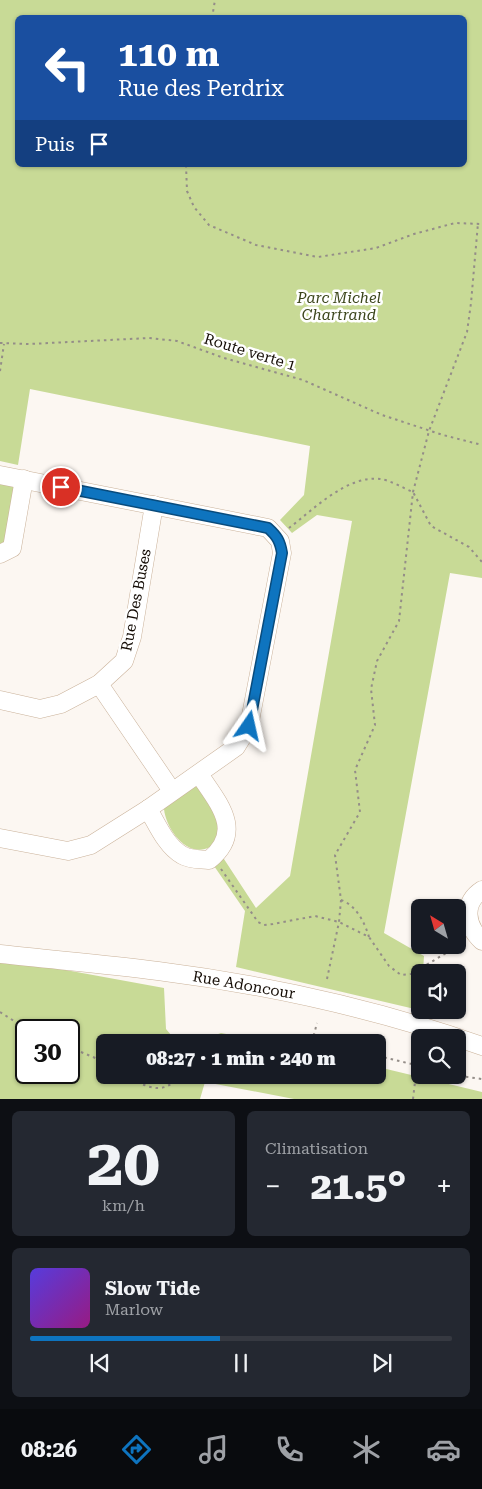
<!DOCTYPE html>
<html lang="fr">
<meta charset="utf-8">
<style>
:root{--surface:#171b24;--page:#242831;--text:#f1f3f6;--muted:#9ea1a6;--line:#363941;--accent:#0e74bf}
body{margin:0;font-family:"Roboto Serif",serif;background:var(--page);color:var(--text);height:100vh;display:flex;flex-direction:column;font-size:19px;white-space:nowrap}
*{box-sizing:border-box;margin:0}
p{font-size:16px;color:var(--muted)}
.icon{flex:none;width:28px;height:28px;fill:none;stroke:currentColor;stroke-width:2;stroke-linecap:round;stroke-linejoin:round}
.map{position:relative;height:1099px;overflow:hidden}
.side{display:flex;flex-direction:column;gap:12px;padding:12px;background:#0d0f14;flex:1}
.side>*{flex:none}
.banner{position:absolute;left:15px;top:15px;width:452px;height:152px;border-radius:8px;box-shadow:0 1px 4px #0004;background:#1a4fa0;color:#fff;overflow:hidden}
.needle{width:32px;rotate:323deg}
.buttons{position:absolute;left:411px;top:899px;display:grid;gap:10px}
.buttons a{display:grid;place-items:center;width:55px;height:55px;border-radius:8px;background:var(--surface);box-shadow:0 1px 4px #0004;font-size:25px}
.speed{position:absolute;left:15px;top:1019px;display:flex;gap:10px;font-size:25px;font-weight:700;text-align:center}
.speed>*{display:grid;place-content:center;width:65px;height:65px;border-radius:50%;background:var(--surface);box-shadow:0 1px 4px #0004;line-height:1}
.speed .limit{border:2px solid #111;border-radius:8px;background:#fff;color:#111}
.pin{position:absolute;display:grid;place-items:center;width:42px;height:42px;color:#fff;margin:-21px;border:2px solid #fff;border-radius:50%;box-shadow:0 1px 5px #0007}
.me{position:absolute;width:55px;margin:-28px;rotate:11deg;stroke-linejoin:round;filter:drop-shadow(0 0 4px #0008)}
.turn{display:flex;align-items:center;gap:18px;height:105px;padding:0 20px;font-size:22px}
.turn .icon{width:65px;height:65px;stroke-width:2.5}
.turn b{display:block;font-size:35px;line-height:42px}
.then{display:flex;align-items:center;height:48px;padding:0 20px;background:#0003;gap:10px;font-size:19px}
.big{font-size:38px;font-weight:800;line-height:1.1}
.side .widget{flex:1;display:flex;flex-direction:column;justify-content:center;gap:8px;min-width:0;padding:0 18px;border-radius:8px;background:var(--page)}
.side .dial{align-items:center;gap:0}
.dial b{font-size:65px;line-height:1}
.song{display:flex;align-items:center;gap:15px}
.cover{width:60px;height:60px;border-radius:8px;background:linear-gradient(135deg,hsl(250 70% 55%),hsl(310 70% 35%))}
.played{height:5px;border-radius:2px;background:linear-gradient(90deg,var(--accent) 45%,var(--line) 45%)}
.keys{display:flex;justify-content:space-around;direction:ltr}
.heat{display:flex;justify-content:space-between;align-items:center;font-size:28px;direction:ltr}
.side .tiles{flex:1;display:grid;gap:12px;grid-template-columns:1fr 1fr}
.widget:last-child{grid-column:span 2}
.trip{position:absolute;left:96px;top:1034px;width:290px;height:50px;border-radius:8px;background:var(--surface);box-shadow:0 1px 4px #0004;font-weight:800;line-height:50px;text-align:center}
.dock{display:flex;height:80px;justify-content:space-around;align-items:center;background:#090b0e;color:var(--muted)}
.dock .icon{width:35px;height:35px}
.dock .on{color:var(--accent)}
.dock b{font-size:22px;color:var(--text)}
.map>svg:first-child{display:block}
.green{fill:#c8da96;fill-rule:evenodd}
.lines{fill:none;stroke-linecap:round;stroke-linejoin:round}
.minor-casing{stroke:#cab29a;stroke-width:19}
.path{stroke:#948d88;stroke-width:2;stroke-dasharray:2.5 4;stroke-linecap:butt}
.minor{stroke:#fff;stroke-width:18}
.route-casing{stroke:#094b7c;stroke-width:12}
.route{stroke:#0e74bf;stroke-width:9}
.labels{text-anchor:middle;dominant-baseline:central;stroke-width:5;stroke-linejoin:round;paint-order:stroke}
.park-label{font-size:15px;font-style:italic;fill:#3b451b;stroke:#fff}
.street-label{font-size:15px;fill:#140c05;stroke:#fff}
</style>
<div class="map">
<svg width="482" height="1099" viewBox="0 0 482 1099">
<rect width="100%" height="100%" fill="#fcf7f2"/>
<!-- green -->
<g class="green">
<path d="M0,0H482V578L450,573L384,933L424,956L423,972H420L419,1010L236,967L245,911L212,863L222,856L256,908L290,876L352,521L317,515L292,533L280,520L304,495L310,446L30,389L18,465L0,461ZM18,18H465V165H18Z"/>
<path d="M0,478L7,479L16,489L7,541L0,548Z"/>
<path d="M193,786L203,789L222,814L219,838C217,841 213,845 210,847C187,859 166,829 164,809L169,800Z"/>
<path d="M0,958L164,988L166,1029L177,1042H105V1075H378V1067L482,1092V1099H294L205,1082L200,1099H0ZM26,1030H69V1072H26Z"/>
<path d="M221,1033L267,1042H202L207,1038Z"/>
</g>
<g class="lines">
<defs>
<g id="minor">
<path d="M0,475L268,528L280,541L282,553L249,726L236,747L148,809L91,845L68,851L0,838"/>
<path d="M0,554L12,548L24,479"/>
<path d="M99,684L172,791"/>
<path d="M0,700L40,709L61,704L99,684L124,661L132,637L154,505"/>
<path d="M148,809C157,824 166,846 182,855C190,860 200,859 209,860C245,831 218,803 199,774"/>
<path d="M482,890C462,903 466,926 482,941"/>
<path d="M0,954C53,960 106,964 158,971C268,985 377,1009 482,1046"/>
</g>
</defs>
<!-- minor casing -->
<use href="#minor" class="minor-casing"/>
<!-- path -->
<g class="path">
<path d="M212,18L215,0"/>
<path d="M186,165L187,191L194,207L209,225L256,245L318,257L376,248L414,234L455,223L482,224"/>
<path d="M0,343L29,344L149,338L177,341L224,358L303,380L382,415L443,435L482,445"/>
<path d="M0,371L4,344"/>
<path d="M289,528C314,509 347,475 380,479C390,480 403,488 413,492L431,526L469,547L482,562"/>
<path d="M221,869L258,922L264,925L273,924L315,916L339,922L369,937L389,966L401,975L411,974L463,943"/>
<path d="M341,900C356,905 365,923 369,937"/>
<path d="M327,979L339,922L341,900L335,855L360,812L355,770L375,725L371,689L377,661L399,621L413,492L429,431L467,332L471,303L478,223"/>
<path d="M0,1012L28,1030"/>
<path d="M220,1042H235"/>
<path d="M312,1042L317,1023"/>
<path d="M69,1047L105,1062"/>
<path d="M378,1056L420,1066"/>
<path d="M126,1075C145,1087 164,1097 180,1075"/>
<path d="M453,1075L482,1079"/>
<path d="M413,1099L417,1065"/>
</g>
<!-- minor -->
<use href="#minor" class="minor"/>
</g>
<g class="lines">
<defs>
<path id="route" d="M61,487L268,528C277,536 280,541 282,553L249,726"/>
</defs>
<!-- route casing -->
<use href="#route" class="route-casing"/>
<!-- route -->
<use href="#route" class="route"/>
</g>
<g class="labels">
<!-- park labels -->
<g class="park-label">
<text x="339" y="298">Parc Michel<tspan x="339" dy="17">Chartrand</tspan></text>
</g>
<!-- street labels -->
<g class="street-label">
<text transform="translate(250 352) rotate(17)">Route verte 1</text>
<text transform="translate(136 600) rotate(-79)">Rue Des Buses</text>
<text transform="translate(244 985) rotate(10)">Rue Adoncour</text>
</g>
</g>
</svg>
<div class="buttons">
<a><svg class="needle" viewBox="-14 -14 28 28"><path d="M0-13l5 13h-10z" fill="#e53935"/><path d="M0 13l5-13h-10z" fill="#9ea1a6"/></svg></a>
<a><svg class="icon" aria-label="sound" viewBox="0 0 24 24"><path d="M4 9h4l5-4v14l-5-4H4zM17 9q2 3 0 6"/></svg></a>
<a><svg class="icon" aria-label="search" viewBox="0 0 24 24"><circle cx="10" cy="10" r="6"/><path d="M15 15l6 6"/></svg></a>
</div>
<div class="speed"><div class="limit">30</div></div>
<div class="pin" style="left:61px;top:487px;background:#d93025"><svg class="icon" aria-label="arrive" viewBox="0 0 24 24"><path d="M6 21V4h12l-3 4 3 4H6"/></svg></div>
<svg class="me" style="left:249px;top:726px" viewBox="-20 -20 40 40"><path d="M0-17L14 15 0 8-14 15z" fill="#0e74bf" stroke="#fff" stroke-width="4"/></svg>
<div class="trip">08:27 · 1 min · 240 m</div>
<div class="banner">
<div class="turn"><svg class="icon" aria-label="left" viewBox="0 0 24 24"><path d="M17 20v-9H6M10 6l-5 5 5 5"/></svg><div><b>110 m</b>Rue des Perdrix</div></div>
<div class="then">Puis<svg class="icon" aria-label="arrive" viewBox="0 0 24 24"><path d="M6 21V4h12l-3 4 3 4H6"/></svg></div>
</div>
</div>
<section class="side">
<div class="tiles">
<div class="widget dial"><b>20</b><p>km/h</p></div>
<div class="widget"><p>Climatisation</p>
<div class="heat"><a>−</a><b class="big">21.5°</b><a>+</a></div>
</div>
<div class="widget">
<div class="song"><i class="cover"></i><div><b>Slow Tide</b><p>Marlow</p></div></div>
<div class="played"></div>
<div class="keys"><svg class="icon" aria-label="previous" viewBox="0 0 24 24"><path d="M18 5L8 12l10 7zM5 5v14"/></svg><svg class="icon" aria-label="pause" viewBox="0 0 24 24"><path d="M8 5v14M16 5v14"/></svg><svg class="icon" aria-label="next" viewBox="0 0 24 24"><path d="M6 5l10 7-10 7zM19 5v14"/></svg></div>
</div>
</div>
</section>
<nav class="dock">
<b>08:26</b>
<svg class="icon on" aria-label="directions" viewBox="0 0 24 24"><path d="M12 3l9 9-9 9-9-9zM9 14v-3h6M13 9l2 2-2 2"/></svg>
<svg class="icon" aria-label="music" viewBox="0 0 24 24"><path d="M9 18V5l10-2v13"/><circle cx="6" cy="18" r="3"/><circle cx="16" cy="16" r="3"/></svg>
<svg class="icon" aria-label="phone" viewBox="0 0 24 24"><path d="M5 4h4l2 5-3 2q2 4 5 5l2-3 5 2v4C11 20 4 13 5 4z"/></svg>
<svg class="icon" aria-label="climate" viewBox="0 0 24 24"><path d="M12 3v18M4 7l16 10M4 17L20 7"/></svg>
<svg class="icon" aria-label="car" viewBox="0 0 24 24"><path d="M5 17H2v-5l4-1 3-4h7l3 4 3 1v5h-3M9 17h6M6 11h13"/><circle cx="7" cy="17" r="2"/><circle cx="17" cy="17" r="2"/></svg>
</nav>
